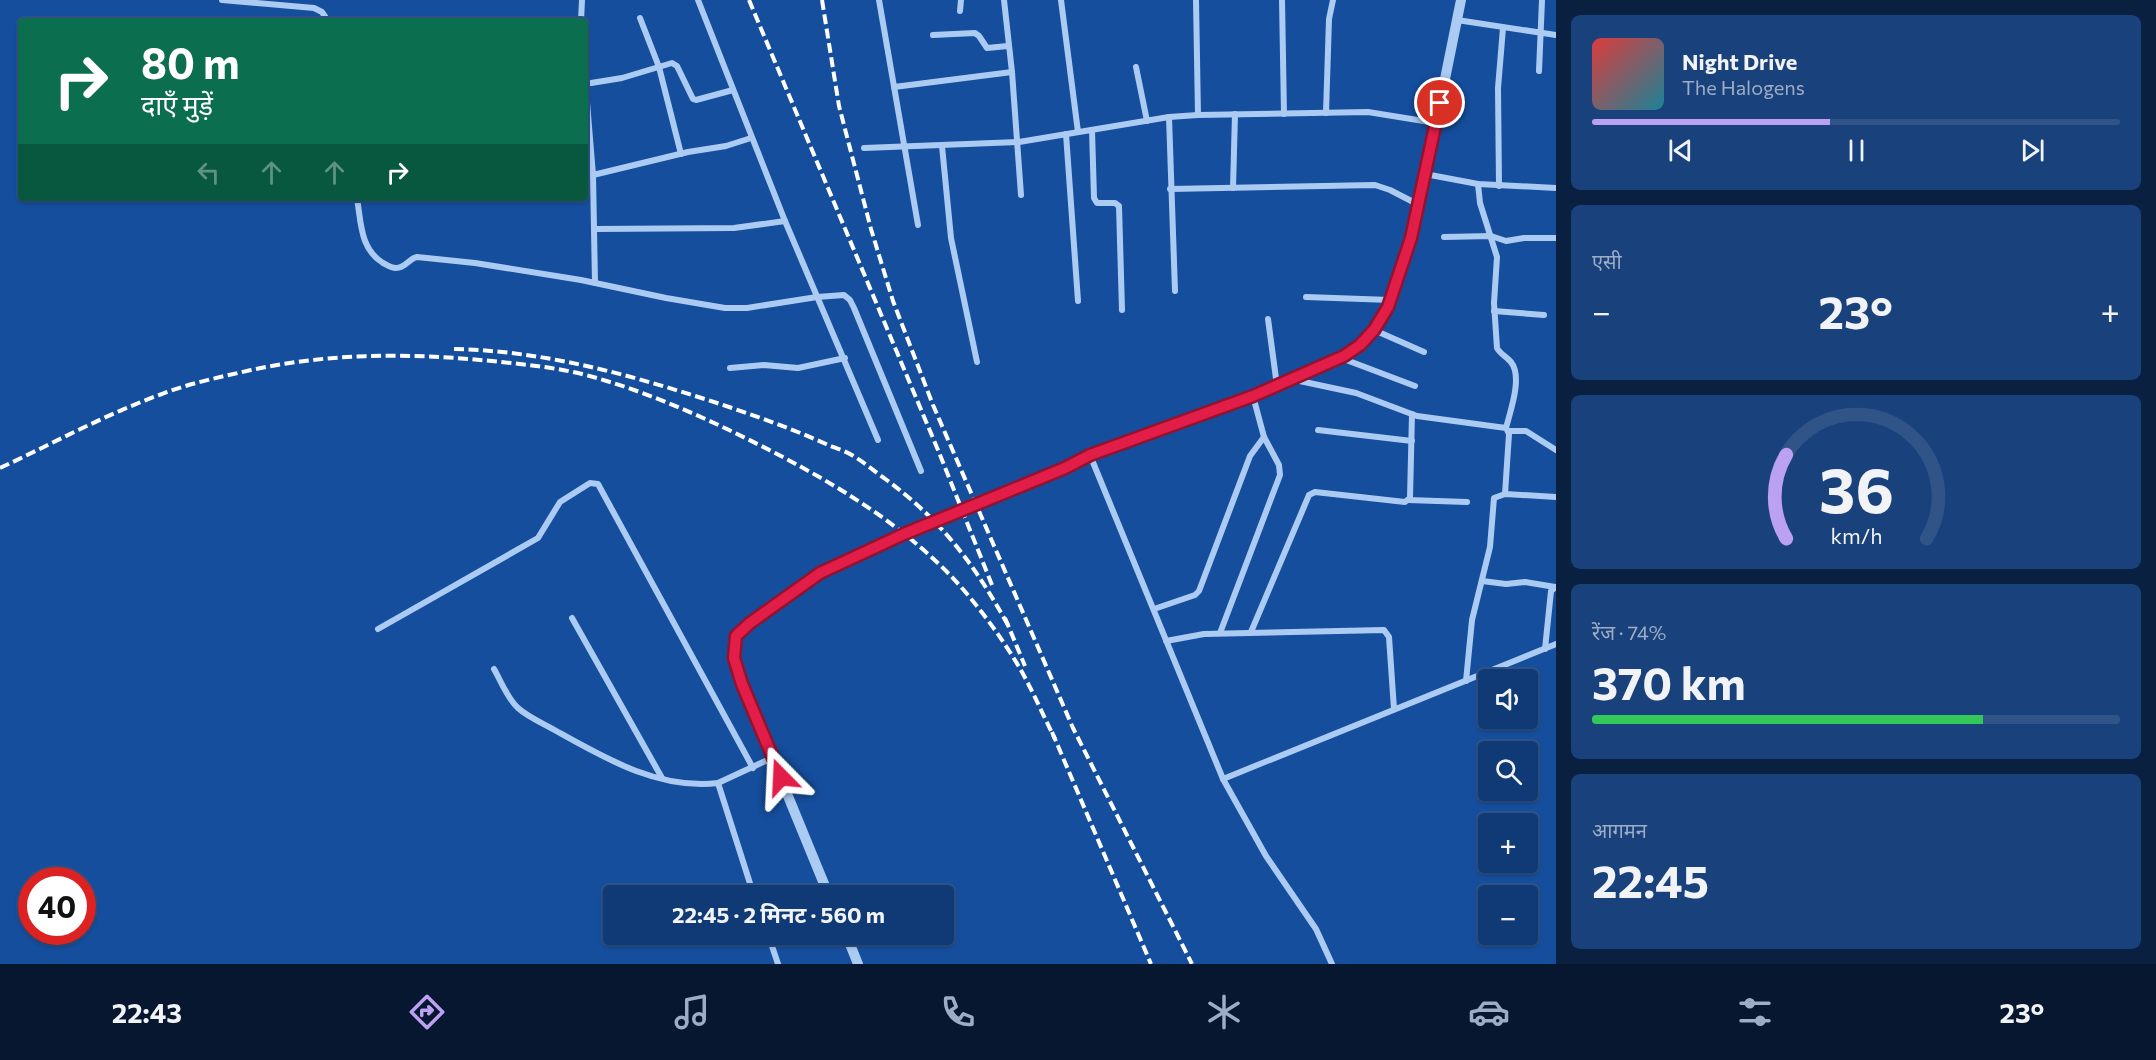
<!DOCTYPE html>
<html lang="hi">
<meta charset="utf-8">
<style>
:root{--surface:#103a76;--page:#19417b;--text:#f1f3f6;--muted:#9cadc5;--line:#305488;--accent:#bca0f2}
body{margin:0;font-family:Commissioner,"Noto Sans Devanagari",sans-serif;background:var(--page);color:var(--text);height:100vh;display:flex;flex-direction:column;font-size:22px;white-space:nowrap}
*{box-sizing:border-box;margin:0}
p{font-size:20px;color:var(--muted)}
.icon{flex:none;width:33px;height:33px;fill:none;stroke:currentColor;stroke-width:2;stroke-linecap:round;stroke-linejoin:round}
.map{position:relative;flex:1;overflow:hidden}
.drawer{display:flex;flex-direction:column;gap:15px;padding:15px;background:#092041;width:600px}
.drawer>*{flex:none}
.banner{position:absolute;left:18px;top:18px;width:570px;height:183px;border-radius:6px;box-shadow:0 2px 4px #0004,0 0 0 2px var(--line);background:#0b6e4f;color:#fff;overflow:hidden}
.buttons{position:absolute;left:1478px;top:669px;display:grid;gap:12px}
.buttons a{display:grid;place-items:center;width:60px;height:60px;border-radius:6px;background:var(--surface);box-shadow:0 2px 4px #0004,0 0 0 2px var(--line);font-size:30px}
.speed{position:absolute;left:18px;top:867px;display:flex;gap:12px;font-size:30px;font-weight:700;text-align:center}
.speed>*{display:grid;place-content:center;width:78px;height:78px;border-radius:50%;background:var(--surface);box-shadow:0 2px 4px #0004,0 0 0 2px var(--line);line-height:1}
.speed .limit{border:9px solid #d22;background:#fff;color:#111}
.pin{position:absolute;display:grid;place-items:center;width:51px;height:51px;color:#fff;margin:-26px;border:3px solid #fff;border-radius:50%;box-shadow:0 2px 6px #0007}
.me{position:absolute;width:66px;margin:-33px;rotate:339deg;stroke-linejoin:round;filter:drop-shadow(0 0 4px #0008)}
.turn{display:flex;align-items:center;gap:21px;height:126px;padding:0 24px;font-size:27px}
.turn .icon{width:78px;height:78px;stroke-width:2.5}
.turn b{display:block;font-size:42px;line-height:51px}
.lanes{display:flex;align-items:center;height:57px;padding:0 24px;background:#0003;justify-content:center;gap:30px;direction:ltr}
.lanes .off{opacity:.35}
.big{font-size:45px;font-weight:700;line-height:1.1}
.drawer .card{flex:1;display:flex;flex-direction:column;justify-content:center;gap:9px;min-width:0;padding:0 21px;border-radius:9px;background:var(--page)}
.drawer .dial{align-items:center;gap:0}
.dial svg{height:156px;overflow:visible;fill:none;stroke:var(--line);stroke-width:7;stroke-linecap:round;text-anchor:middle}
.dial text{fill:var(--text);stroke:none}
.song{display:flex;align-items:center;gap:18px}
.cover{width:72px;height:72px;border-radius:9px;background:linear-gradient(135deg,hsl(0 70% 55%),hsl(190 70% 35%))}
.played{height:6px;border-radius:3px;background:linear-gradient(90deg,var(--accent) 45%,var(--line) 45%)}
.keys{display:flex;justify-content:space-around;direction:ltr}
.heat{display:flex;justify-content:space-between;align-items:center;font-size:33px;direction:ltr}
.charge{height:9px;border-radius:4px;background:linear-gradient(90deg,#34c759 74%,var(--line) 0)}
.trip{position:absolute;left:603px;top:885px;width:351px;height:60px;border-radius:6px;background:var(--surface);box-shadow:0 2px 4px #0004,0 0 0 2px var(--line);font-weight:700;line-height:60px;text-align:center}
.dock{display:flex;height:96px;justify-content:space-around;align-items:center;background:#06172f;color:var(--muted)}
.dock .icon{width:42px;height:42px}
.dock .selected{color:var(--accent)}
.dock b{font-size:27px;color:var(--text)}
main{display:flex;flex:1;min-height:0}
.map>svg:first-child{display:block}
.lines{fill:none;stroke-linecap:round;stroke-linejoin:round}
.minor{stroke:#accbf3;stroke-width:6}
.tertiary{stroke:#accbf3;stroke-width:10}
.rail{stroke:#fff;stroke-width:4;stroke-dasharray:10 4.5;stroke-linecap:butt}
.route-casing{stroke:#92132f;stroke-width:15}
.route{stroke:#e11d48;stroke-width:10}
</style>
<main>
<div class="map">
<svg width="1556" height="964" viewBox="0 0 1556 964">
<rect width="100%" height="100%" fill="#154e9d"/>
<g class="lines">
<!-- minor -->
<g class="minor">
<path d="M222,0L314,8L322,12L328,21"/>
<path d="M698,0L785,221L878,440"/>
<path d="M879,0L918,225"/>
<path d="M1004,0L1012,72L1021,195"/>
<path d="M1061,0L1078,132"/>
<path d="M1196,0L1198,115"/>
<path d="M1282,0L1284,114"/>
<path d="M960,11L961,0"/>
<path d="M640,18L659,67L681,154"/>
<path d="M1457,20L1556,35"/>
<path d="M581,21L582,0"/>
<path d="M933,35L975,33L979,36L987,48L1008,46"/>
<path d="M1136,67L1147,121"/>
<path d="M1539,71L1542,0"/>
<path d="M585,78L593,175L595,283"/>
<path d="M585,84L622,78L672,63L677,66L693,99L696,100L733,90"/>
<path d="M894,87L1012,72"/>
<path d="M1326,113L1329,19L1333,0"/>
<path d="M1169,117L1175,291"/>
<path d="M1092,130L1094,198L1097,203H1115L1119,206L1122,310"/>
<path d="M1066,134L1078,301"/>
<path d="M942,146L951,238L977,362"/>
<path d="M864,148L1019,142L1169,117L1198,115L1368,112L1436,123"/>
<path d="M1425,174L1478,184L1556,188"/>
<path d="M593,175L688,152L726,146L751,138"/>
<path d="M1478,184L1480,203L1497,257L1494,303L1497,348C1500,354 1506,356 1511,362C1523,377 1510,412 1506,428"/>
<path d="M1499,186L1498,88L1503,28"/>
<path d="M1233,188L1235,114"/>
<path d="M1170,189L1375,185L1390,190L1419,205"/>
<path d="M357,198C361,222 360,249 383,263C387,265 391,268 396,268C406,268 408,259 417,257L475,263L581,280L666,298L725,308H747L817,297L844,295L850,300L854,308L921,471"/>
<path d="M595,229L734,228L785,221"/>
<path d="M1444,237L1491,236L1506,241L1524,238H1556"/>
<path d="M1306,297L1390,300"/>
<path d="M1494,311L1544,315"/>
<path d="M1268,319L1277,386"/>
<path d="M1374,330L1424,352"/>
<path d="M1341,358L1415,386"/>
<path d="M730,368L764,365L798,368L845,358"/>
<path d="M1295,380L1356,393L1417,416L1506,428L1509,434L1505,494"/>
<path d="M1318,430L1412,441"/>
<path d="M1509,431H1526L1556,450"/>
<path d="M1090,455L1223,779L1266,856L1316,929L1332,964"/>
<path d="M1408,500L1467,502"/>
<path d="M1482,581L1506,584L1525,582L1555,587"/>
<path d="M1154,609L1195,595L1199,591L1250,456L1264,437"/>
<path d="M572,618L662,778"/>
<path d="M378,629L538,538L560,502L590,483L598,484L753,768"/>
<path d="M1251,632L1309,495L1315,492L1405,502L1410,498L1412,414"/>
<path d="M1220,633L1280,475L1279,465L1264,437L1253,396"/>
<path d="M1166,641L1204,634L1384,630L1389,637L1394,709"/>
<path d="M1545,649L1551,591L1556,587"/>
<path d="M494,669C501,681 507,698 518,708C529,718 545,724 558,732C606,759 660,790 718,783L774,757"/>
<path d="M1466,681L1472,620L1490,547L1494,498L1505,494L1556,497"/>
<path d="M1223,779L1556,644"/>
<path d="M718,783L754,896"/>
<path d="M768,934L778,964"/>
</g>
<!-- tertiary -->
<g class="tertiary">
<path d="M829,896L742,684L734,658L736,636L750,623L820,573L904,534L1065,468L1090,455L1277,386L1345,356L1360,345L1374,330L1388,307L1415,227L1461,0"/>
<path d="M846,934L858,964"/>
</g>
<!-- rail -->
<g class="rail">
<path d="M749,0L938,450L992,585"/>
<path d="M822,0L839,106L871,229L893,301L933,405L1073,728L1192,964"/>
<path d="M454,349C550,351 642,378 732,408C764,419 795,430 826,444C835,448 846,451 855,457C865,463 874,471 884,478C942,521 973,562 1008,625"/>
<path d="M0,468C54,443 106,414 162,394C190,383 221,377 251,370C334,352 417,353 501,362C530,365 558,368 586,375C653,393 717,423 779,455C840,487 900,524 949,574C976,602 1003,639 1022,672C1034,694 1044,717 1055,739"/>
<path d="M1005,618L1025,666"/>
<path d="M1052,732L1151,964"/>
</g>
</g>
<g class="lines">
<defs>
<path id="route" d="M781,777L742,684L734,658L736,636L750,623L820,573L904,534L1065,468L1090,455L1253,396L1344,356L1360,345L1374,330L1388,307L1411,238L1440,103"/>
</defs>
<!-- route casing -->
<use href="#route" class="route-casing"/>
<!-- route -->
<use href="#route" class="route"/>
</g>
</svg>
<div class="buttons">
<a><svg class="icon" aria-label="sound" viewBox="0 0 24 24"><path d="M4 9h4l5-4v14l-5-4H4zM17 9q2 3 0 6"/></svg></a>
<a><svg class="icon" aria-label="search" viewBox="0 0 24 24"><circle cx="10" cy="10" r="6"/><path d="M15 15l6 6"/></svg></a>
<a>+</a>
<a>−</a>
</div>
<div class="speed"><div class="limit">40</div></div>
<div class="pin" style="left:1440px;top:103px;background:#d93025"><svg class="icon" aria-label="arrive" viewBox="0 0 24 24"><path d="M6 21V4h12l-3 4 3 4H6"/></svg></div>
<svg class="me" style="left:781px;top:777px" viewBox="-20 -20 40 40"><path d="M0-17L14 15 0 8-14 15z" fill="#e11d48" stroke="#fff" stroke-width="4"/></svg>
<div class="trip">22:45 · 2 मिनट · 560 m</div>
<div class="banner">
<div class="turn"><svg class="icon" aria-label="right" viewBox="0 0 24 24"><path d="M7 20v-9h11M14 6l5 5-5 5"/></svg><div><b>80 m</b>दाएँ मुड़ें</div></div>
<div class="lanes"><svg class="icon off" aria-label="left" viewBox="0 0 24 24"><path d="M17 20v-9H6M10 6l-5 5 5 5"/></svg><svg class="icon off" aria-label="ahead" viewBox="0 0 24 24"><path d="M12 20V5M6 11l6-6 6 6"/></svg><svg class="icon off" aria-label="ahead" viewBox="0 0 24 24"><path d="M12 20V5M6 11l6-6 6 6"/></svg><svg class="icon" aria-label="right" viewBox="0 0 24 24"><path d="M7 20v-9h11M14 6l5 5-5 5"/></svg></div>
</div>
</div>
<section class="drawer">
<div class="card">
<div class="song"><i class="cover"></i><div><b>Night Drive</b><p>The Halogens</p></div></div>
<div class="played"></div>
<div class="keys"><svg class="icon" aria-label="previous" viewBox="0 0 24 24"><path d="M18 5L8 12l10 7zM5 5v14"/></svg><svg class="icon" aria-label="pause" viewBox="0 0 24 24"><path d="M8 5v14M16 5v14"/></svg><svg class="icon" aria-label="next" viewBox="0 0 24 24"><path d="M6 5l10 7-10 7zM19 5v14"/></svg></div>
</div>
<div class="card"><p>एसी</p>
<div class="heat"><a>−</a><b class="big">23°</b><a>+</a></div>
</div>
<div class="card dial"><svg viewBox="0 0 100 80">
<path d="M14 69A42 42 0 1 1 86 69"/>
<path d="M14 69A42 42 0 0 1 14 26" stroke="#bca0f2"/>
<text x="50" y="56" font-size="32" font-weight="700">36</text>
<text x="50" y="72" font-size="11">km/h</text>
</svg></div>
<div class="card"><p>रेंज · 74%</p><b class="big">370 km</b><div class="charge"></div></div>
<div class="card"><p>आगमन</p><b class="big">22:45</b></div>
</section>
</main>
<nav class="dock">
<b>22:43</b>
<svg class="icon selected" aria-label="directions" viewBox="0 0 24 24"><path d="M12 3l9 9-9 9-9-9zM9 14v-3h6M13 9l2 2-2 2"/></svg>
<svg class="icon" aria-label="music" viewBox="0 0 24 24"><path d="M9 18V5l10-2v13"/><circle cx="6" cy="18" r="3"/><circle cx="16" cy="16" r="3"/></svg>
<svg class="icon" aria-label="phone" viewBox="0 0 24 24"><path d="M5 4h4l2 5-3 2q2 4 5 5l2-3 5 2v4C11 20 4 13 5 4z"/></svg>
<svg class="icon" aria-label="climate" viewBox="0 0 24 24"><path d="M12 3v18M4 7l16 10M4 17L20 7"/></svg>
<svg class="icon" aria-label="car" viewBox="0 0 24 24"><path d="M5 17H2v-5l4-1 3-4h7l3 4 3 1v5h-3M9 17h6M6 11h13"/><circle cx="7" cy="17" r="2"/><circle cx="17" cy="17" r="2"/></svg>
<svg class="icon" aria-label="filters" viewBox="0 0 24 24"><path d="M4 7h16M4 17h16"/><circle cx="9" cy="7" r="2"/><circle cx="15" cy="17" r="2"/></svg>
<b>23°</b>
</nav>
